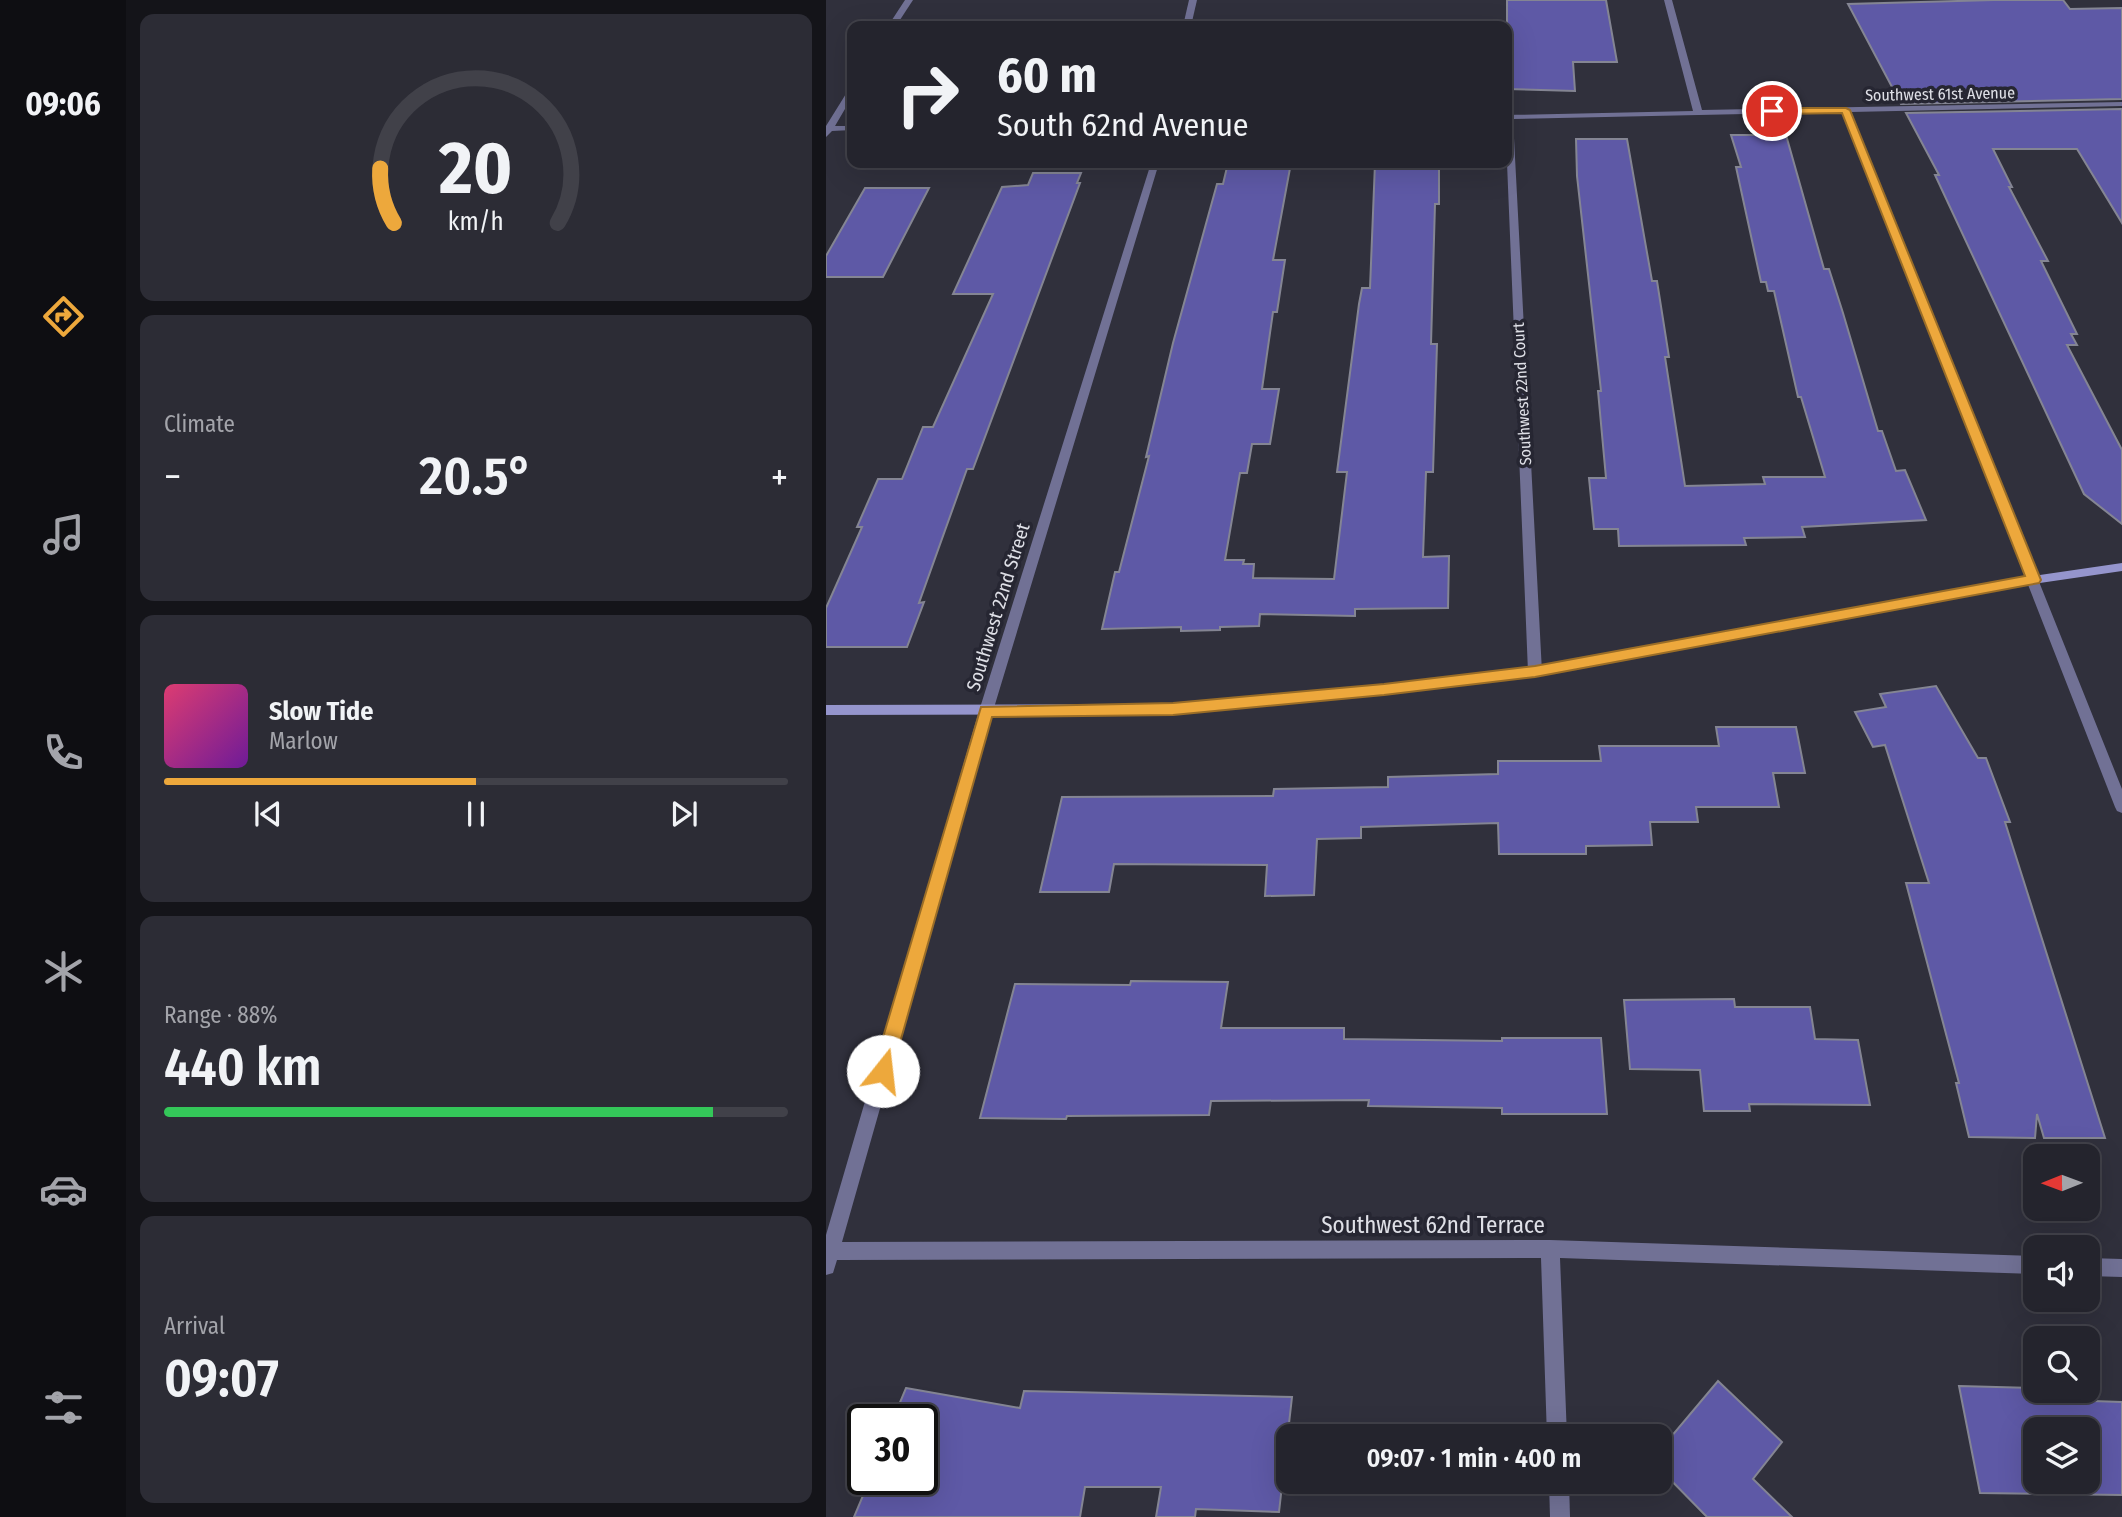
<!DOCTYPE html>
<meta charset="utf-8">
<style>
:root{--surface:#24242d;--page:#2c2c35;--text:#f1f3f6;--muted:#a3a4aa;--line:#414149;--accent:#eda83c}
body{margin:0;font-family:"Fira Sans Condensed",sans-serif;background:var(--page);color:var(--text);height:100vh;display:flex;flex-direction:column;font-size:26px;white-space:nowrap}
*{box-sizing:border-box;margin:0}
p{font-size:23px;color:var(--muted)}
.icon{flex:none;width:38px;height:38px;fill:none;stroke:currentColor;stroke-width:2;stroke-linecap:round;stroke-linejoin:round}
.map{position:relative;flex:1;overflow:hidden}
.panel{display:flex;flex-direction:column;gap:14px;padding:14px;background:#141419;width:700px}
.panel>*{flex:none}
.banner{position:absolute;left:21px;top:21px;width:665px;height:147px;border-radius:14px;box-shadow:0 7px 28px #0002,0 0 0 2px var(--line);background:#24242d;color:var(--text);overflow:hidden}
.needle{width:46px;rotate:269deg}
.tools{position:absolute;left:1197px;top:1144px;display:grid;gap:14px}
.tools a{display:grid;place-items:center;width:77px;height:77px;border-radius:14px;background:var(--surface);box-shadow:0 7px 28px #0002,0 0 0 2px var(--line);font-size:35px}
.speed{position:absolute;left:21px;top:1404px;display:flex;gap:14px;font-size:35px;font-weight:700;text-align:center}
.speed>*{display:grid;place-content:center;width:91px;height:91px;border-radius:50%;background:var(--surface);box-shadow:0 7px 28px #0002,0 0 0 2px var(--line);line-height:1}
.speed .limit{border:4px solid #111;border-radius:10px;background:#fff;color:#111}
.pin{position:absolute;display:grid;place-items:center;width:60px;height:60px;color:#fff;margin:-30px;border:4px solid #fff;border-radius:50%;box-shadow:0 2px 7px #0007}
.me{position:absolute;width:77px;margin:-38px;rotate:16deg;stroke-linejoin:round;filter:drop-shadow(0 0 5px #0008)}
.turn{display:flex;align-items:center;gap:24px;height:147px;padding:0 35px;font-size:32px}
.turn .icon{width:91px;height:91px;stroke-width:2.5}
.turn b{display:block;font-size:49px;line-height:60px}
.big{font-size:52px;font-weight:600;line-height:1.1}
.panel .card{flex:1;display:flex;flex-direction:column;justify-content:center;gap:10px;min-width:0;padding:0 24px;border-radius:14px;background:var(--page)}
.panel .dial{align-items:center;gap:0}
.dial svg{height:182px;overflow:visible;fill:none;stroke:var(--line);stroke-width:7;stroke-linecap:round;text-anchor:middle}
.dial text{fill:var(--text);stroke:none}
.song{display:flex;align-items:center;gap:21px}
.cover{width:84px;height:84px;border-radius:10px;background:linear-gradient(135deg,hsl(340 70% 55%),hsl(280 70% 35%))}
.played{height:7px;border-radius:4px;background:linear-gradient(90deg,var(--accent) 50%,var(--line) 50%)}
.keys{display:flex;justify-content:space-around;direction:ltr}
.heat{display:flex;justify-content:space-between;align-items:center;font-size:38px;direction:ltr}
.charge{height:10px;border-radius:5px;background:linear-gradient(90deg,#34c759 88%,var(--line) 0)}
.trip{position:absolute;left:450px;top:1424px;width:396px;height:70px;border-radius:14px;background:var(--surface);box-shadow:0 7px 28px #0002,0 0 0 2px var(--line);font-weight:600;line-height:70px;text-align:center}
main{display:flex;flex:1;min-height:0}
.dock{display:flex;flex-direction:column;width:126px;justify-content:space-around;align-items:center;background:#0e0e12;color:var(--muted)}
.dock .icon{width:49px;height:49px}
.dock .current{color:var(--accent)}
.dock b{font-size:32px;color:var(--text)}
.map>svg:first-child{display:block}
.building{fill:#5e59a6;stroke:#848593;stroke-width:2;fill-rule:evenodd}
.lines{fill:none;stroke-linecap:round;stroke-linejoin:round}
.lane{fill:#717195;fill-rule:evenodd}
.street{fill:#717195;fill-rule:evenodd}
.secondary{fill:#9595cd;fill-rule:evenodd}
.route{fill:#eda83c;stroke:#9a6d27;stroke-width:2}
.labels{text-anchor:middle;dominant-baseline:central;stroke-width:7;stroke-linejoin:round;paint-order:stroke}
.far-street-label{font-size:16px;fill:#dfe0e7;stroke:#262632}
.street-label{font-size:19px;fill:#dfe0e7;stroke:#262632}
.near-street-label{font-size:23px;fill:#dfe0e7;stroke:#262632}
</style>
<main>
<nav class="dock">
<b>09:06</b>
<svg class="icon current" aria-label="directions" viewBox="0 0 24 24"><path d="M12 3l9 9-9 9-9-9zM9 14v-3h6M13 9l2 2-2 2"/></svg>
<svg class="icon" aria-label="music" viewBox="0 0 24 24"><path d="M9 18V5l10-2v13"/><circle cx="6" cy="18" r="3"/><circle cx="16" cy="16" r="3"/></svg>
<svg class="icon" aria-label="phone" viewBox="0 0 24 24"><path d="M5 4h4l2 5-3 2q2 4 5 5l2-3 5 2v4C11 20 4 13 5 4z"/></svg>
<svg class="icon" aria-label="climate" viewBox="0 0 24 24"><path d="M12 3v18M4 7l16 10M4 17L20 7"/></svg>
<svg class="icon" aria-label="car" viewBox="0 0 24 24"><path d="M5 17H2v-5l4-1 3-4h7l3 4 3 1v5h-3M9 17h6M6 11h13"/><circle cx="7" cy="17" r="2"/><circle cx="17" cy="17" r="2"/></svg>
<svg class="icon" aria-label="filters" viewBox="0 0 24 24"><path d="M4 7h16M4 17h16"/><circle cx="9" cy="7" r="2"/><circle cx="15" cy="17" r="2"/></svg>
</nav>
<section class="panel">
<div class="card dial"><svg viewBox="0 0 100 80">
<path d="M14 69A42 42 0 1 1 86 69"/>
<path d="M14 69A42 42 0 0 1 8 45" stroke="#eda83c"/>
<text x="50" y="56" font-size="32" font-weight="700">20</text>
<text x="50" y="72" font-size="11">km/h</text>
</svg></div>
<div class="card"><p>Climate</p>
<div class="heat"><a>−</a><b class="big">20.5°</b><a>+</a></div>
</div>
<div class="card">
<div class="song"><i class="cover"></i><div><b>Slow Tide</b><p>Marlow</p></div></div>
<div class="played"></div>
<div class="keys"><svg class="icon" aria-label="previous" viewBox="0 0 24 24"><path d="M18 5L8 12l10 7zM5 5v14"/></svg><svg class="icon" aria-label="pause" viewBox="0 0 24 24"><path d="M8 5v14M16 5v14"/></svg><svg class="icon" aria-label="next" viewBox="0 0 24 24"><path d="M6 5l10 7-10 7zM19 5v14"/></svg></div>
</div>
<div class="card"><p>Range · 88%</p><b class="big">440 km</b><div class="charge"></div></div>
<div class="card"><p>Arrival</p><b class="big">09:07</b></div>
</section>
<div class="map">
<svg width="1296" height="1517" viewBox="0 0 1296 1517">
<rect width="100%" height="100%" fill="#30303c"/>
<!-- building -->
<g class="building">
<path d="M681,0H780L791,62H747L749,91L681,89Z"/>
<path d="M1168,0H1237L1244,9L1296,8V99L1075,104L1022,4Z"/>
<path d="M1296,109V223L1251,149H1167L1186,187H1183L1222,261H1215L1251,334H1245L1251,345H1241L1296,450V524L1258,494L1109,175H1113L1080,113Z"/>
<path d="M905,135H960L998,269H1003L1017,313L1052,431H1056L1070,471L1079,470L1100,520L976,527L979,537L918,538L920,545L793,546L792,529H768L763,478H780L772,391H775L751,176L750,139H801L826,281H831L843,357H839L859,486L939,484L937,477H999L975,397H972L948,291H942L940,282H935L910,167H915Z"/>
<path d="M402,163H465L447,260H459L451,312H447L436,389H453L444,444H426L421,473H414L399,560H418L417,564H428L427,578L508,579L521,472H511L533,304L536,288H544L549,163H613V204H609L605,344H611L607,472H600L597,557L623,556L622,608L529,609V616L434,614L433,626L394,627V630L355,631V627L276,629L289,572H293L323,456L320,457L347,343L391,184H397Z"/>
<path d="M207,173H255L251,183H254L147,469H141L93,603L98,602L81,647H0V608L36,527H31L52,479H76L97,427H107L167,294H127L176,187L202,185Z"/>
<path d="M39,188H103L57,277H0V256Z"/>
<path d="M1110,686L1152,758H1160L1184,822H1179L1279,1138H1218L1211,1114L1209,1138L1143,1137L1130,1083H1133L1080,883H1103L1059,745L1047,747L1029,712L1060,707L1054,694Z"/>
<path d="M890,727H970L979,773H947L953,807H870L872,822H824L826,845L760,846V854H673L672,823L535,827V838L491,839L488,895L439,896L441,865L288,864L283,892H214L236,797L447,796L448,789L562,787V777L672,774V761H775L773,746H893Z"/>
<path d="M305,981L402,982L395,1028H518V1039L676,1041V1038H775L781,1114H676V1108L542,1106L543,1100L385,1101L383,1115L241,1116L240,1119L154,1118L189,984L304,985Z"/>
<path d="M908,999L909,1007H984L989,1039L1032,1040L1044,1105L923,1104L924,1111H878L874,1070L804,1069L798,1000Z"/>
<path d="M892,1381L956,1442L927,1479L966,1517H881L833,1468V1451Z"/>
<path d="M1133,1386L1209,1388V1399L1296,1402V1495L1154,1493ZM1209,1430H1262V1482H1209Z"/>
<path d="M80,1388L194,1408L198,1391L466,1397L453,1512L370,1509L369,1517H330L335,1487H259L254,1517H28L44,1479H96V1419H67Z"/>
</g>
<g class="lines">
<!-- lane -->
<path class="lane" d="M363,0H371L365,26H357Z"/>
<!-- street -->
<g class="street">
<path d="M79,0H87L70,26H62Z"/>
<path d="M838,0H846L876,110L1296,102V106L1025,112L1296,789V813L1291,811L1289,807L1017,112L687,119L716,672L709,677L702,672L681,163V115L867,111Z"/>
<path d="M23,89H26V97L9,126H26V130L6,131L0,137V126Z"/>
<path d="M325,163H333L167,711L16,1242L724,1240L1209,1256V1274L734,1258L741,1437H721L715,1258L11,1260L7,1273L0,1275V1235L153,711Z"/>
<path d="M1262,1258L1296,1259V1277L1262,1276Z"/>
<path d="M723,1482H743L744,1517H724Z"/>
</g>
<!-- secondary -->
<path class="secondary" d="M1296,563V571L1207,584L709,677L558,695L347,714L0,715V705L347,704L558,685L709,667L1207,576Z"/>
</g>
<!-- route -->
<path class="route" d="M1020,108L1024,110L1215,580L1213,583L709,677L558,695L347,715L166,717L66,1071L63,1077L57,1079L50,1077L47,1071L155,707L347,703L558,684L709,666L1199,576L1016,113L946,114L941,111L946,108Z"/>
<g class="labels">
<!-- far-street labels -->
<g class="far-street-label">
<text transform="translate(1114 94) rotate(-1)">Southwest 61st Avenue</text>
<text transform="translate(696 394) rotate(-93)">Southwest 22nd Court</text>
</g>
<!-- street labels -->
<g class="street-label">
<text transform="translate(172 607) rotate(-73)">Southwest 22nd Street</text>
</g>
<!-- near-street labels -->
<g class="near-street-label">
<text x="607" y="1225">Southwest 62nd Terrace</text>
</g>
</g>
</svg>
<div class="tools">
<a><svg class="needle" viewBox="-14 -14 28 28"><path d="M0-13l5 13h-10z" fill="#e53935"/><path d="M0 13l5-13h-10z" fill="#a3a4aa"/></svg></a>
<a><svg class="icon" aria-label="sound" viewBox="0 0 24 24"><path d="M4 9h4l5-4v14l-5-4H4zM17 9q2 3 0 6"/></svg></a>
<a><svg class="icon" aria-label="search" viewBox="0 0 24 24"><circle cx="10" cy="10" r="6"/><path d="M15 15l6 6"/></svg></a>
<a><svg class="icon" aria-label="layers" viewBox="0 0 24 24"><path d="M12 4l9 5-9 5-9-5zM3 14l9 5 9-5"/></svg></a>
</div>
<div class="speed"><div class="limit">30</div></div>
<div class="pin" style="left:946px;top:111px;background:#d93025"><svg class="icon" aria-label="arrive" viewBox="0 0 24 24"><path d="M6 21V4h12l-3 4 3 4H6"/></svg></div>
<svg class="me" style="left:57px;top:1071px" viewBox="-20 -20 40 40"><circle r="19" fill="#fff"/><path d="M0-13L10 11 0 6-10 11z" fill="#eda83c"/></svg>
<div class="trip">09:07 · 1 min · 400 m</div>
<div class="banner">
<div class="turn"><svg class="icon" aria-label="right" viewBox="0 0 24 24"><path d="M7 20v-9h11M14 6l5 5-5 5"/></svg><div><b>60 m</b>South 62nd Avenue</div></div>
</div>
</div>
</main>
